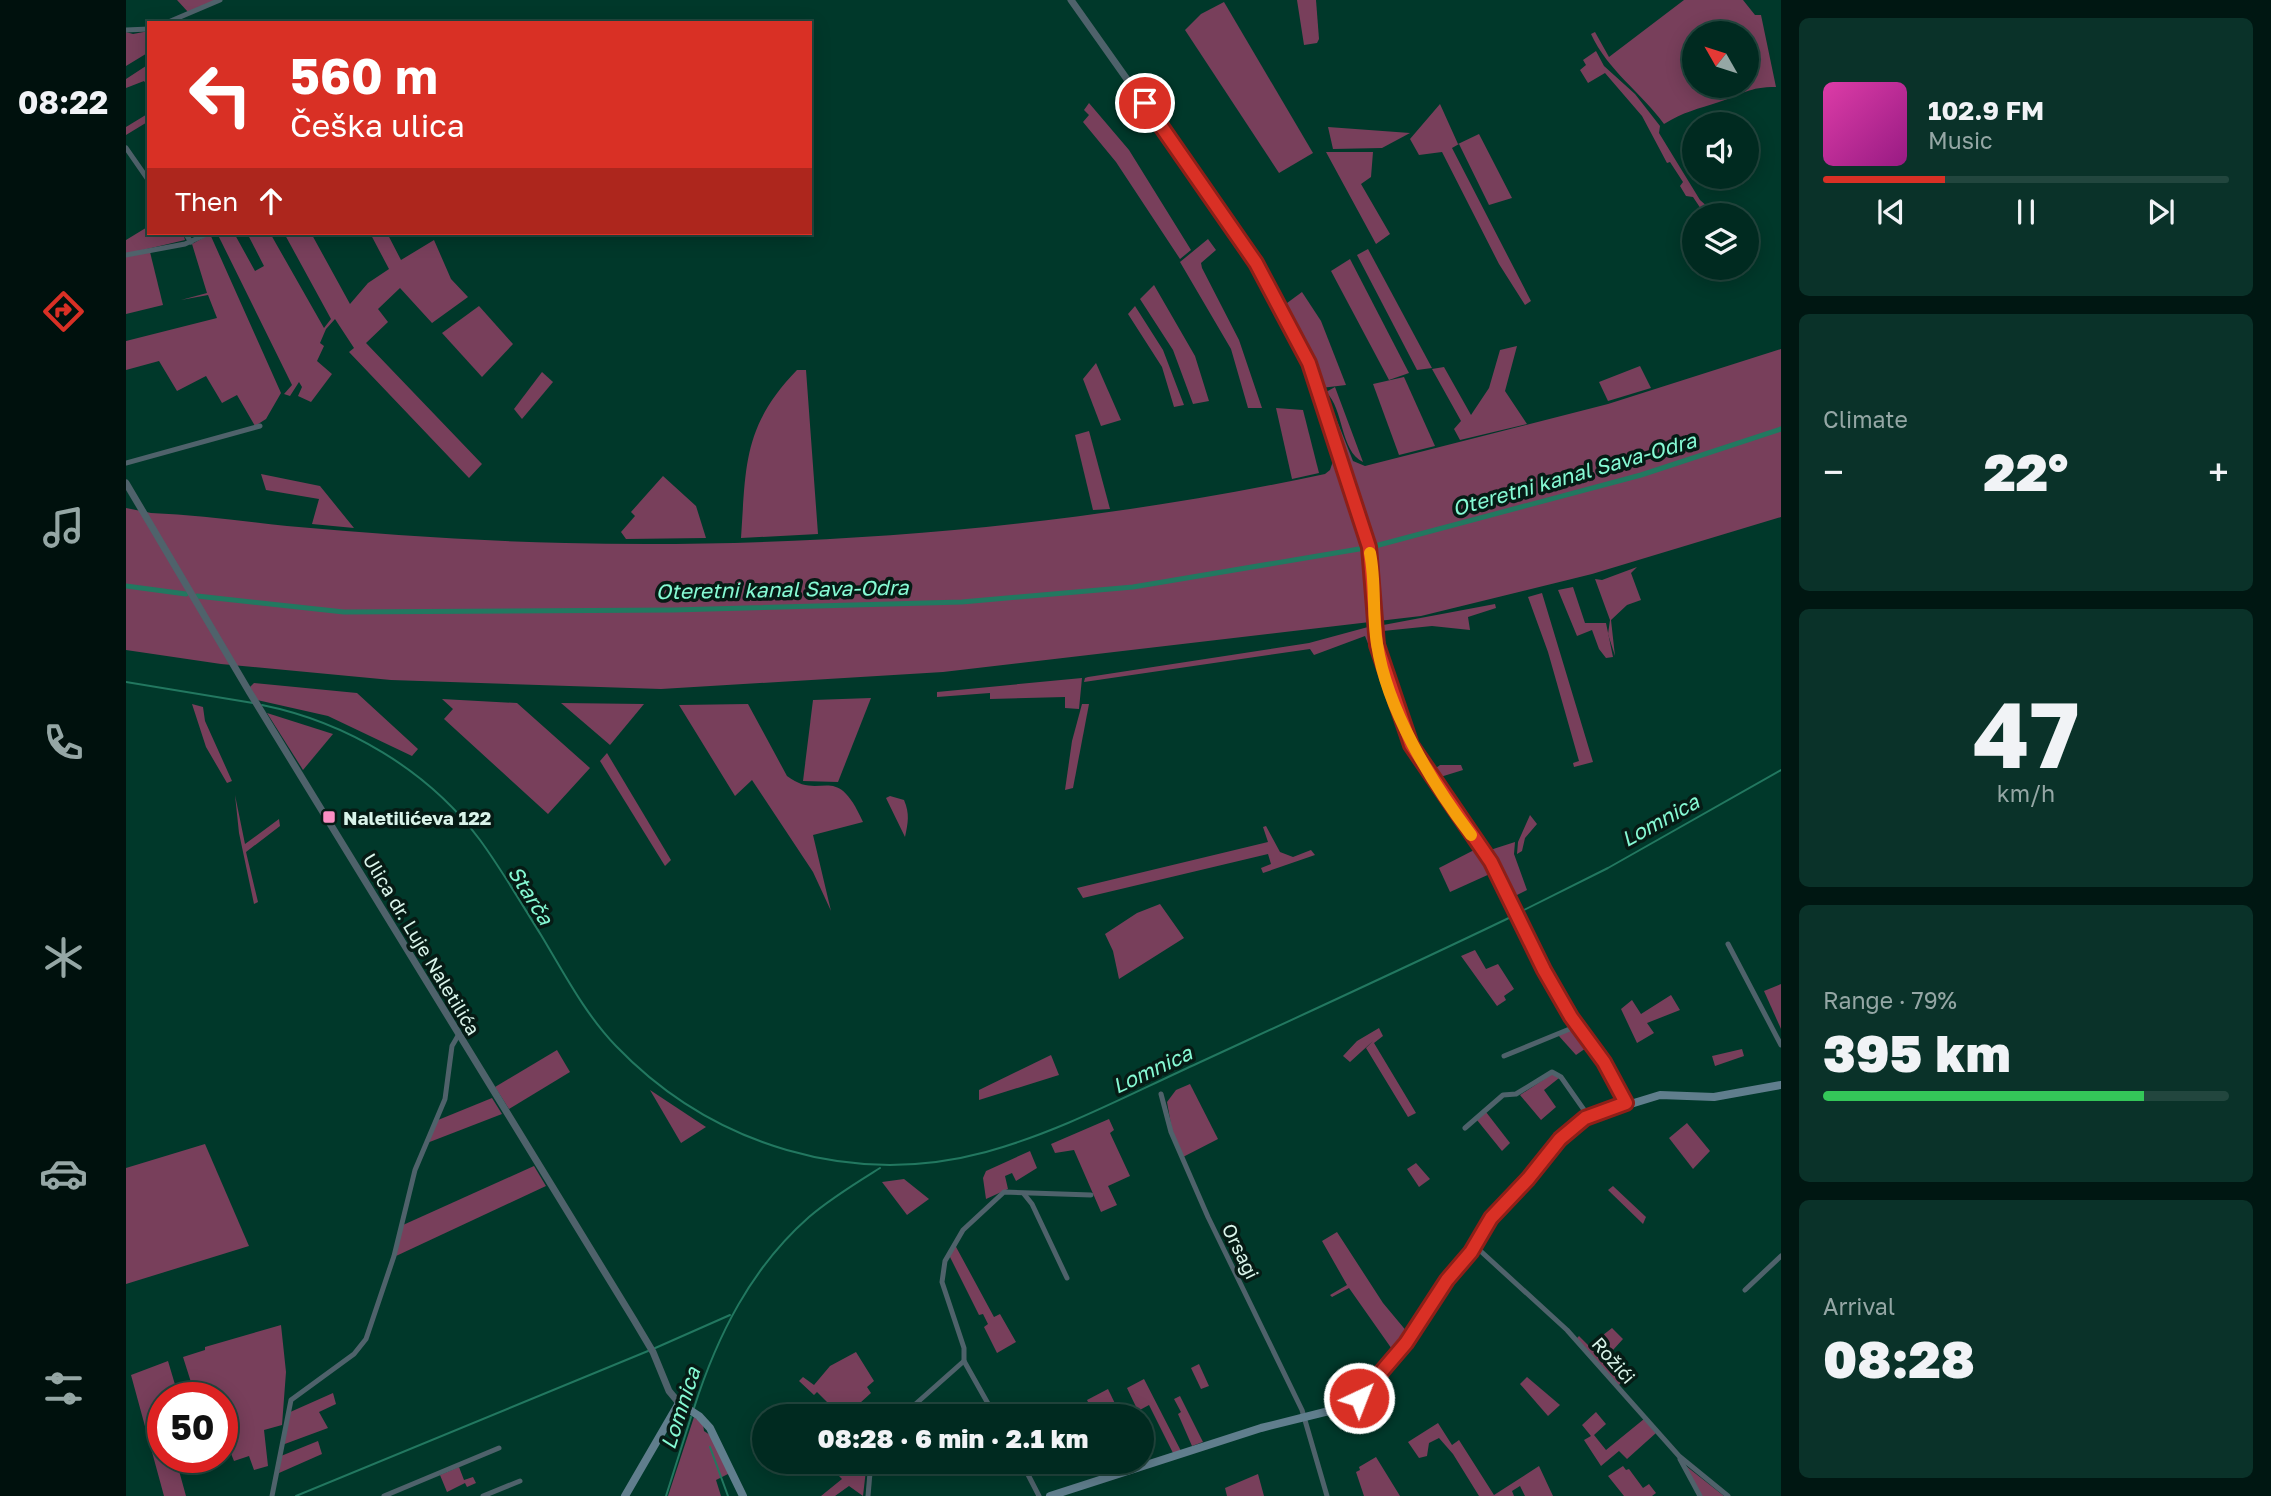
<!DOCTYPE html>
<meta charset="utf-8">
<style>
:root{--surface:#002a20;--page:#0a3229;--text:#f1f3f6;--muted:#95a7a5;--line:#22463e;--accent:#d93025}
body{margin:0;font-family:"Golos Text",sans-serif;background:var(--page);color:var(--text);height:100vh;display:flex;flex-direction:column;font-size:26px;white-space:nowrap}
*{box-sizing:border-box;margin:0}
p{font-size:23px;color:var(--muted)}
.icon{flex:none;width:38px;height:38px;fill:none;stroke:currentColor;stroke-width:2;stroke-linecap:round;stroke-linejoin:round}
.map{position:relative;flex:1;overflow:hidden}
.panel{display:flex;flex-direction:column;gap:18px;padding:18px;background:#001712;width:490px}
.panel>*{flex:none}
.banner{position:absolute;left:21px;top:21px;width:665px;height:214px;border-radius:0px;box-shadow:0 4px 18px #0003,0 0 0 2px var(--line);background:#d93025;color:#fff;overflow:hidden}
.needle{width:46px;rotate:309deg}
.controls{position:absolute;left:1556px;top:21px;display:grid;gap:14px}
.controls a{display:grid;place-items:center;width:77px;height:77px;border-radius:50%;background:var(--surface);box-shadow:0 4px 18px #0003,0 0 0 2px var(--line);font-size:35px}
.speed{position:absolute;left:21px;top:1382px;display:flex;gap:14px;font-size:35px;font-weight:700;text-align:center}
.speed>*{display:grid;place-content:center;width:91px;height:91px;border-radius:50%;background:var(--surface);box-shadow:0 4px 18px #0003,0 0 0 2px var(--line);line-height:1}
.speed .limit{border:10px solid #d22;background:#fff;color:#111}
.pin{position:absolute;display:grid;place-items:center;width:60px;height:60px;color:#fff;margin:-30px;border:4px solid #fff;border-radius:50%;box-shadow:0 2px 7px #0007}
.me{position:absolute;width:77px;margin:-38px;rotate:43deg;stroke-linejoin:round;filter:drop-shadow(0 0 5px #0008)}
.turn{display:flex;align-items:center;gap:24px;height:147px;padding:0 28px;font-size:32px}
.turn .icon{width:91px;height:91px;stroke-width:2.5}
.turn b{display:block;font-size:49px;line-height:60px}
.then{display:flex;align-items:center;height:66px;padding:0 28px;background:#0003;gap:14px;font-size:26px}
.big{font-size:52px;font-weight:800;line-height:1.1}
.panel .card{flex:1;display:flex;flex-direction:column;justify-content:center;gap:10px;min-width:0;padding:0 24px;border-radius:10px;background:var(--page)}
.panel .dial{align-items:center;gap:0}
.dial b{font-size:91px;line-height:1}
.song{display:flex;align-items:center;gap:21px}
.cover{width:84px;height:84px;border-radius:10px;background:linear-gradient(135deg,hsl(320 70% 55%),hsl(310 70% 35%))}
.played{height:7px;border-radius:4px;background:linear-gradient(90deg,var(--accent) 30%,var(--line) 30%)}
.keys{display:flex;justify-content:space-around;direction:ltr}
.heat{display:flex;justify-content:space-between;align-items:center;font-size:38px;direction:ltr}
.charge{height:10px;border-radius:5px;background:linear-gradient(90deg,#34c759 79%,var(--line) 0)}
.trip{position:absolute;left:626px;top:1404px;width:402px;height:70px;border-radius:35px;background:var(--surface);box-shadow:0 4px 18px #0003,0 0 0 2px var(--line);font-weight:800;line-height:70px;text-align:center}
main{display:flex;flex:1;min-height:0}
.tabs{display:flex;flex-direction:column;width:126px;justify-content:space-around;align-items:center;background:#00110d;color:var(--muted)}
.tabs .icon{width:49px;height:49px}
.tabs .current{color:var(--accent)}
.tabs b{font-size:32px;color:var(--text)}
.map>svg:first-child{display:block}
.green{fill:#783f5b;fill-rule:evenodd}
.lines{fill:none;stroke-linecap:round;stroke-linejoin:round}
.stream{stroke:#227860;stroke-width:2}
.canal{stroke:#227860;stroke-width:5}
.minor{stroke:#4f626b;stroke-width:5}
.tertiary{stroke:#4f626b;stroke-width:7}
.secondary{stroke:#607e8d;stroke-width:8}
.route-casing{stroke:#8d1f18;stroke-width:18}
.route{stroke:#d93025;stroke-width:12}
.slow{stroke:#f59e0b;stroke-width:12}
.poi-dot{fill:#fb8fc3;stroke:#061b15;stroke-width:2.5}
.labels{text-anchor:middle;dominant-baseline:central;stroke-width:7;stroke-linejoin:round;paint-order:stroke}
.poi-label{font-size:19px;font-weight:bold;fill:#daf4ea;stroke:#061b15;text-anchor:start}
.street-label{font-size:19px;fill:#daf4ea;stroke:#061b15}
.water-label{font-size:21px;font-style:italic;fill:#86fad4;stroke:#061b15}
</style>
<main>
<nav class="tabs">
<b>08:22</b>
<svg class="icon current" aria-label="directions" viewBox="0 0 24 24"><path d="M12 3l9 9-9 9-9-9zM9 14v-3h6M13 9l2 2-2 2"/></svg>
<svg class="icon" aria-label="music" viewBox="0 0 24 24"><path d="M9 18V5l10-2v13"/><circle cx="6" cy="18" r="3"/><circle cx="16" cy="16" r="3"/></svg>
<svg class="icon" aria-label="phone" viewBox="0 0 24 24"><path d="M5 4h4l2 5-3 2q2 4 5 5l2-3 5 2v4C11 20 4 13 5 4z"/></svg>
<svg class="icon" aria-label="climate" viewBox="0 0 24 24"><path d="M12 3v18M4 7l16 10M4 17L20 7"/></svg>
<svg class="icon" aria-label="car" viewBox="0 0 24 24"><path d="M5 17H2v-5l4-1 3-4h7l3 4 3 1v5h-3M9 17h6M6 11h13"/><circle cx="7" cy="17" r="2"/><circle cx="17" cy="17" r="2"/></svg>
<svg class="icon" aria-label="filters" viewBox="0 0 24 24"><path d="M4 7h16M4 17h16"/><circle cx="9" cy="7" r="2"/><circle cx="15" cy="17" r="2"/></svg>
</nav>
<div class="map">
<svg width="1655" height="1496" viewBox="0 0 1655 1496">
<rect width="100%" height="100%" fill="#00382a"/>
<!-- green -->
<g class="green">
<path d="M51,0H90L62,12Z"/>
<path d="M1171,0H1190L1193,39L1191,43L1178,45Z"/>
<path d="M1558,0H1617L1629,15H1635L1650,87C1622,87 1618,94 1593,102C1572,109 1557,112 1538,124C1515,92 1482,71 1465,34L1469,32L1483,57ZM1620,33V86H1568V33Z"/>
<path d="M1098,2L1187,153L1153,173L1059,30L1075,14Z"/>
<path d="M23,31V52L0,66V32L7,34Z"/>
<path d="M1470,51L1478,66L1509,94L1534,126L1533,133L1574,200L1583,208L1603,215H1579L1567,197L1560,196L1554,186L1557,182L1544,162L1541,163L1516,116L1479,73L1462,83L1454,70L1460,65L1457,60Z"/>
<path d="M23,64V88L18,81L0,88V79Z"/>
<path d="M963,103L1003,150L1065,250L1054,259L990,162L957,122L963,115L958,110Z"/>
<path d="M1314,104L1332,144L1353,134L1386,198L1363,205L1333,144L1326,148L1405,301L1399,305L1373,264L1316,152L1293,155L1284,139Z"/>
<path d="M23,113V121L0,135V127Z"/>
<path d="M1202,127L1284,133L1256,148L1207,149Z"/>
<path d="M1200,152H1247L1245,177L1235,184L1264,234L1250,244Z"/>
<path d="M23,226V233H57L59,240L0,254V240Z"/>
<path d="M91,233H108L129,271L138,266L121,233H144L198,328L205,319L158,233H185L224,304L242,283L263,269L244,233H261L275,260L308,240L325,279L342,297L306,323L274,288L252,309L262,322L240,343L356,464L343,478L223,352L228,348L209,319L200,329L194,343L198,346L191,361L206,374L185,402L172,396L176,387L173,382L164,396L158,394L166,385Z"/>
<path d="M84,234L155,393L140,419L129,426L111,395L96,403L80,376L51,391L33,361L0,370V341L91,318L82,295L55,300L81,293L66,244Z"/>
<path d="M1082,239L1090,250L1075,263L1076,268L1113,340L1136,408H1122L1105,349L1054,262Z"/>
<path d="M1242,249L1306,368L1291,370L1231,255Z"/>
<path d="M24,252L37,305L0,314V257Z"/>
<path d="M1224,259L1283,373L1263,380L1205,271Z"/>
<path d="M1028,285L1069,356L1083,401L1067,404L1047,350L1014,299Z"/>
<path d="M1176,292L1195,321L1220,385L1195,388L1157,306Z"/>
<path d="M353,306L387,344L356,377L316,333Z"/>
<path d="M1009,306L1037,350L1058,405L1048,407L1036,367L1002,314Z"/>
<path d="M1391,346L1379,391L1401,424L1334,440L1328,429L1335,421L1306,369L1318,367L1345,415L1363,388L1374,350Z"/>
<path d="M1655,349V517L1466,574L1295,616L817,672L535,689L265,680L95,664L0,650V508L25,513C71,515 116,521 161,526C254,534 346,541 439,543C693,549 951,527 1199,474L1204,470L1207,461L1194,410L1204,403L1227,461L1239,466L1482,404Z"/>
<path d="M970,363L995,420L975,426L957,379Z"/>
<path d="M1514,366L1525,388L1482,401L1473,382Z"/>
<path d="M671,370H680L692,534L615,538C620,465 617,426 671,370Z"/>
<path d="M416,372L427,382L396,419L388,409Z"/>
<path d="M1278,377L1309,446L1273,455L1247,384Z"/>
<path d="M1209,387L1237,462C1214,451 1218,409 1200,392Z"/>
<path d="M1150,408L1177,410L1193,473L1166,479Z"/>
<path d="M963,431L984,509L967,510L949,435Z"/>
<path d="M135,474L194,486L228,528L186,524L193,499L140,490Z"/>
<path d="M537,476L570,506L580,538L500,539L495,532L509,516L505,512Z"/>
<path d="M1511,567L1505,573L1515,600L1501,605L1485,620L1489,656L1482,634L1484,620L1469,579L1476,580Z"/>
<path d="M1447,587L1459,623H1480L1487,657L1480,658L1473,649L1466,630L1451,636L1432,590Z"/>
<path d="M1416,593L1467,762L1448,767L1447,763L1453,761L1422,652L1402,597Z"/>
<path d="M1369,604L1370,608L1342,617L1344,630L1306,626L1257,631L1273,706L1254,646L1252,626Z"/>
<path d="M1242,627L1246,629L1268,708L1239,636L1188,655L1184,649L958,682L959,678L962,677L1183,643Z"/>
<path d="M956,678L953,709L939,708V697L864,699V693L811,697V692Z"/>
<path d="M128,683L231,693L292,749L286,756L202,716L131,700L124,687Z"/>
<path d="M745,698L712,782L677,781L687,700Z"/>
<path d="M316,699L391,703L464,768L422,814L318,719L327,709Z"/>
<path d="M435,703L518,704L484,745Z"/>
<path d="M66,704L77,707L79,721L106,781L101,783L80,747Z"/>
<path d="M622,704L661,776C696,803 709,759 737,822L687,835L705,911L687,872L626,780L609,796L553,705Z"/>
<path d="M956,704H963L947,788L939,790L946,741Z"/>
<path d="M141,713L207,734L177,770Z"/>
<path d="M481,753L545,860L539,866L474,761Z"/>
<path d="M1314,765H1335L1337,770L1311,778L1306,771Z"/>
<path d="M109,795L119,844L153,819L154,826L120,852L132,902L128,904L113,833Z"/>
<path d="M764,796L778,800C784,814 782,823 779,837L760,798Z"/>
<path d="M1404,815L1411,824L1399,838L1396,851L1391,854L1392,842Z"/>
<path d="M1140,826L1154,852L1167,857L1185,850L1189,855L1137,873L1135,868L1145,864L1142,854L957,898L951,888L1142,842L1137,827Z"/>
<path d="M1389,842L1388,854L1401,890L1385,898L1361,851Z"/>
<path d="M1352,848L1366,873L1324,892L1313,868Z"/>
<path d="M1034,904L1058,938L993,979L987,951L979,934L1011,913Z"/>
<path d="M1349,950L1360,969L1372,964L1388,989L1378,996L1380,1000L1371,1006L1335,956Z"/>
<path d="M1655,984V1029L1638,991Z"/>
<path d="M1545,995L1554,1010L1521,1023L1528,1033L1511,1043L1495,1009L1506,1000L1515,1014Z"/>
<path d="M1253,1028L1257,1036L1248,1043L1290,1113L1282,1117L1240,1048L1247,1041L1224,1062L1217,1056L1231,1041Z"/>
<path d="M1450,1028L1463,1046L1450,1055L1432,1035Z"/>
<path d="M1616,1049L1618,1056L1589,1066L1586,1056Z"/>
<path d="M431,1050L444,1072L383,1109L369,1087Z"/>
<path d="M925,1055L933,1075L853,1100V1090Z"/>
<path d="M1426,1074L1433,1078L1418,1090L1430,1107L1415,1120L1394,1095Z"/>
<path d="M1064,1084L1092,1139L1057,1157L1046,1130L1041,1102L1050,1090Z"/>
<path d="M524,1090L580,1127L555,1143Z"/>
<path d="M366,1098L376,1114L301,1143L312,1120Z"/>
<path d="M1360,1112L1384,1143L1376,1151L1351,1120Z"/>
<path d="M983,1119L988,1130L984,1133L1004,1176L982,1186L991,1205L975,1212L948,1150L929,1153L925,1144Z"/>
<path d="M1561,1123L1584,1151L1567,1169L1543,1138Z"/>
<path d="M79,1144L123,1246L0,1284V1168Z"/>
<path d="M904,1151L911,1168L890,1181L886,1173L879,1176L882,1189L860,1199L857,1178L860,1171Z"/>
<path d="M1290,1163L1304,1179L1293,1187L1281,1169Z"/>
<path d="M408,1166L420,1186L270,1256L277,1225Z"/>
<path d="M778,1179L803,1199L781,1215L756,1182Z"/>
<path d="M1487,1186L1520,1217L1517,1224L1482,1190Z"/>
<path d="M1211,1232L1257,1303L1282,1333L1268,1352L1223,1288L1206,1297L1204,1295L1221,1285L1196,1241Z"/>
<path d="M829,1245L868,1317L874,1314L890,1342L871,1353L858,1327L862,1324L857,1314L853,1315L823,1255Z"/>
<path d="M155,1325L160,1372L156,1425L138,1430L142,1466L128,1470L123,1456L108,1461L104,1451L96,1453V1398H70L57,1357L79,1350V1347Z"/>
<path d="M1486,1328L1497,1339L1477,1361L1496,1382L1492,1386L1450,1339L1453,1336L1463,1346Z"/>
<path d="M730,1352L748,1381L741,1387L745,1393L734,1403L745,1416H715L691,1392L688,1395L673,1381L677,1377L688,1385L704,1366Z"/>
<path d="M42,1361L53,1398H37V1458H70L71,1461L52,1467L60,1496H38L5,1375Z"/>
<path d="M1073,1364L1083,1386L1075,1389L1065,1368Z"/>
<path d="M1401,1377L1434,1405L1422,1416L1394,1384Z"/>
<path d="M1018,1379L1055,1451L1047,1453L1023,1405L1012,1411L1001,1388Z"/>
<path d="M982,1389L995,1416H969L961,1400Z"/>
<path d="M207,1393L210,1404L193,1412L202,1428L156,1445L162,1413Z"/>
<path d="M1054,1396L1077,1442L1066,1446L1052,1414L1055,1412L1048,1399Z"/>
<path d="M1470,1412L1480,1424L1468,1435L1480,1450L1518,1419L1530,1433L1501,1459L1493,1451L1475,1466L1458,1440L1465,1436L1456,1425Z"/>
<path d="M568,1417L577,1424L578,1431L584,1435L604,1473L590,1480L595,1496H542Z"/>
<path d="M1312,1423L1326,1445L1333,1440L1368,1495L1413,1466L1427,1496H1399L1394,1486L1386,1491L1388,1496H1353L1327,1454L1313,1438L1303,1443L1301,1456L1293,1458L1282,1442Z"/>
<path d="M192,1441L196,1454L153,1473L155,1456Z"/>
<path d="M1250,1457L1274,1496H1238L1230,1472L1234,1470L1233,1467Z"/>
<path d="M698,1461H712L724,1472L741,1461L737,1496L723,1486L709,1496H695L716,1479Z"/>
<path d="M1497,1466L1500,1470L1503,1469L1517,1488L1523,1484L1530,1493L1526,1496H1498L1482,1476Z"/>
<path d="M1560,1466L1598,1496H1576Z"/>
<path d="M333,1467L338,1480L347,1477L350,1483L341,1487L339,1483L321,1492L314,1475Z"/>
<path d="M1132,1474L1138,1496H1101L1099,1488Z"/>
</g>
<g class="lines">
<!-- stream -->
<g class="stream">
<path d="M0,682L127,703"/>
<path d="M136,705C220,722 302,770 354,840C376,870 395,903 415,935C438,973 459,1014 490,1046C586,1146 726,1188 860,1152C933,1132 1000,1096 1068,1065C1174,1016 1281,967 1387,916"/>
<path d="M1392,913L1482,868L1655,770"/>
<path d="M527,1349L604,1315"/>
<path d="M568,1408C591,1336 625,1268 683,1217C705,1198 730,1183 754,1168"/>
<path d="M584,1447L602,1496"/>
<path d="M170,1496L522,1351"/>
<path d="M540,1496L565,1417"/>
</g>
<!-- canal -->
<g class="canal">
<path d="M1249,546L1515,475L1655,429"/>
<path d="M0,586L60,594"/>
<path d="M71,596L218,612L547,610L836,602L1007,587L1239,548"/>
</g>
<!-- minor -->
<g class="minor">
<path d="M40,23L94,0"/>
<path d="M0,30L23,29"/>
<path d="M0,148L23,181"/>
<path d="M59,233L65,242"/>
<path d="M0,255L59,244L83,233"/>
<path d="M0,463L134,426"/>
<path d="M1602,944L1655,1045"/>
<path d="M1378,1056L1451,1026"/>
<path d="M1035,1094L1045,1132L1082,1217L1176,1410L1201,1496"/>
<path d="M1339,1128L1377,1095L1390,1094L1426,1072L1435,1077L1463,1117"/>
<path d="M898,1194L906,1204L941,1278"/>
<path d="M1349,1246L1441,1330L1553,1456L1602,1496"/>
<path d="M1619,1290L1655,1256"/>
<path d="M838,1361L869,1416"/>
<path d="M776,1416L838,1361V1348L816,1282L819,1261L837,1230L878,1192L965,1195"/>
<path d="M1554,1459L1574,1496"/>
<path d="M895,1461L913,1496"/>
<path d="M146,1496L165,1400L228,1354L240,1339L268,1256L289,1170L319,1099L326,1046L333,1034"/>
<path d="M258,1496L373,1448"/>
<path d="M357,1496L394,1481"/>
<path d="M742,1496L745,1461"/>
</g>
<!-- tertiary -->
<g class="tertiary">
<path d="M945,0L1121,249L1167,329L1196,399L1243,547L1251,645L1279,731L1328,811L1365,862L1417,970L1445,1017L1478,1062L1500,1103"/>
<path d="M0,483L124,693L508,1320L527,1352L543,1391L553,1403"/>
</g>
<!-- secondary -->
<g class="secondary">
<path d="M499,1496L553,1403L573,1416L584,1428L617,1496"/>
<path d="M924,1496L1135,1428L1203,1411L1228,1401L1280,1343L1321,1280L1345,1252L1370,1212L1402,1179L1434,1139L1459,1118L1534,1095L1588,1097L1655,1085"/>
</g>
</g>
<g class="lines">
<defs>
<path id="route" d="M1019,103L1130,263L1183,363L1243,547L1251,645L1285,745L1365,862L1418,970L1445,1017L1478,1062L1500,1103L1459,1118L1434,1139L1402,1179L1365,1218L1345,1252L1321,1280L1280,1343L1233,1398"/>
</defs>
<!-- route casing -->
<use href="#route" class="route-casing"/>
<!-- route -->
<use href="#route" class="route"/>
<!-- slow -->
<path class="slow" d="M1244,553C1250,583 1246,614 1251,644C1261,710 1305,782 1345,835"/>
</g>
<!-- markers -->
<rect class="poi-dot" x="196" y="810" width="14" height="14" rx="3.5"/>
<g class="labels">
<!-- poi labels -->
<g class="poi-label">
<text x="217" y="817">Naletilićeva 122</text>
</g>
<!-- street labels -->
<g class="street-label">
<text transform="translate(296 944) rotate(59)">Ulica dr. Luje Naletilića</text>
<text transform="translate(1115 1251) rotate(64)">Orsagi</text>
<text transform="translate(1488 1360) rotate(49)">Rožići</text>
</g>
<!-- water labels -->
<g class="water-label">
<text transform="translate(1448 474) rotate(-16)">Oteretni kanal Sava-Odra</text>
<text transform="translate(656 589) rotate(-1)">Oteretni kanal Sava-Odra</text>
<text transform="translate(1534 820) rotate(-29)">Lomnica</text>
<text transform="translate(405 895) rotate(58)">Starča</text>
<text transform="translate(1026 1069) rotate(-25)">Lomnica</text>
<text transform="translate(554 1408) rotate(-72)">Lomnica</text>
</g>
</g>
</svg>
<div class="controls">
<a><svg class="needle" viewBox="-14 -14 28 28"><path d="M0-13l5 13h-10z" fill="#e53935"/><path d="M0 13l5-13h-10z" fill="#95a7a5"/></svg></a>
<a><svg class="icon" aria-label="sound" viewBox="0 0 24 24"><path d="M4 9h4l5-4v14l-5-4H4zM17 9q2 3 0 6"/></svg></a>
<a><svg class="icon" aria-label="layers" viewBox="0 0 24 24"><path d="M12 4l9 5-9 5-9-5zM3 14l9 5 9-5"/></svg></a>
</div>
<div class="speed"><div class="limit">50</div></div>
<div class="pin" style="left:1019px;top:103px;background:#d93025"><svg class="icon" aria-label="arrive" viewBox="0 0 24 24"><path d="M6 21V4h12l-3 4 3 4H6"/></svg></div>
<svg class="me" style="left:1233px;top:1398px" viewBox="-20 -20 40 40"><circle r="17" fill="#d93025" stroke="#fff" stroke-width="3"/><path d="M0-11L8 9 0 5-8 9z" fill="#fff"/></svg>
<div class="trip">08:28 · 6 min · 2.1 km</div>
<div class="banner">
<div class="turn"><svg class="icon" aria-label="left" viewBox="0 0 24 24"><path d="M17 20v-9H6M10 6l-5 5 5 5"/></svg><div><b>560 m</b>Češka ulica</div></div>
<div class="then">Then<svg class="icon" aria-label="ahead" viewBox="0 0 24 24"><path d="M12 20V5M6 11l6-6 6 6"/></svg></div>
</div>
</div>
<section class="panel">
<div class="card">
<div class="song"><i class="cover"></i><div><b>102.9 FM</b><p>Music</p></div></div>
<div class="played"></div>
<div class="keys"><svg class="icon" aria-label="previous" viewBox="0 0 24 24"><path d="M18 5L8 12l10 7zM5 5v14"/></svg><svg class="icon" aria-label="pause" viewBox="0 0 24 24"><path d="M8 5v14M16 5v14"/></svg><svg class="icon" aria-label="next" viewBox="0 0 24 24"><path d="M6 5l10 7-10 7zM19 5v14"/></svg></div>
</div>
<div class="card"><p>Climate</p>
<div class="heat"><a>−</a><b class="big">22°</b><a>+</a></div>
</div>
<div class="card dial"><b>47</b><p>km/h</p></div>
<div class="card"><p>Range · 79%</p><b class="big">395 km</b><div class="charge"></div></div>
<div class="card"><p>Arrival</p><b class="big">08:28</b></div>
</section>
</main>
